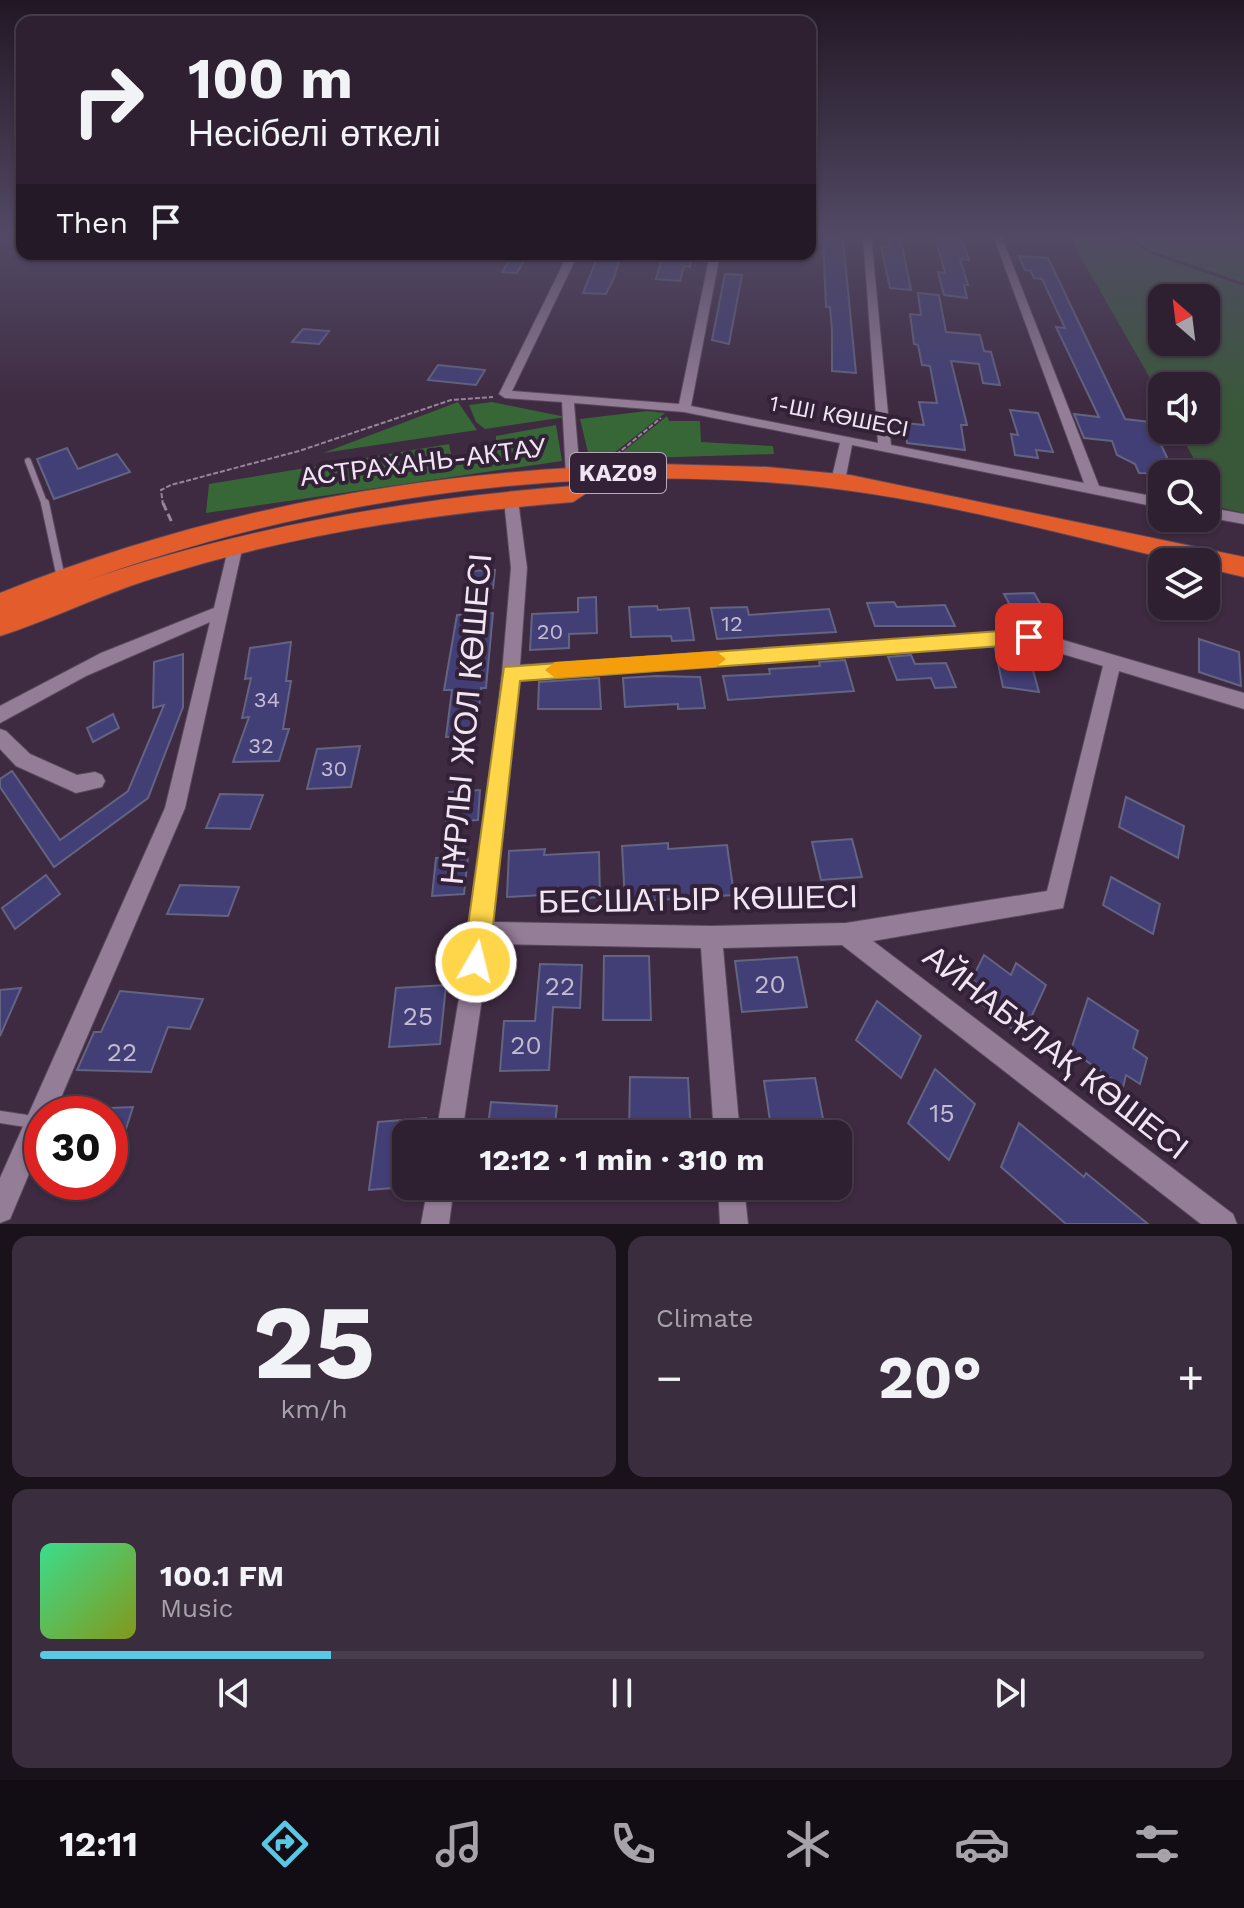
<!DOCTYPE html>
<meta charset="utf-8">
<style>
:root{--surface:#2e2031;--page:#3a2d3d;--text:#f1f3f6;--muted:#a7a3ab;--line:#493e4d;--accent:#58c8e4}
body{margin:0;font-family:"Work Sans",sans-serif;background:var(--page);color:var(--text);height:100vh;display:flex;flex-direction:column;font-size:30px;white-space:nowrap}
*{box-sizing:border-box;margin:0}
p{font-size:26px;color:var(--muted)}
.icon{flex:none;width:44px;height:44px;fill:none;stroke:currentColor;stroke-width:2;stroke-linecap:round;stroke-linejoin:round}
.map{position:relative;height:1224px;overflow:hidden}
.panel{display:flex;flex-direction:column;gap:12px;padding:12px;background:#19121b;flex:1}
.panel>*{flex:none}
.top-card{position:absolute;left:16px;top:16px;width:800px;height:244px;border-radius:16px;box-shadow:0 2px 6px #0004,0 0 0 2px var(--line);background:#2e2031;color:var(--text);overflow:hidden}
.needle{width:52px;rotate:332deg}
.fabs{position:absolute;left:1148px;top:284px;display:grid;gap:16px}
.fabs a{display:grid;place-items:center;width:72px;height:72px;border-radius:16px;background:var(--surface);box-shadow:0 2px 6px #0004,0 0 0 2px var(--line);font-size:40px}
.speed{position:absolute;left:24px;top:1096px;display:flex;gap:16px;font-size:40px;font-weight:700;text-align:center}
.speed>*{display:grid;place-content:center;width:104px;height:104px;border-radius:50%;background:var(--surface);box-shadow:0 2px 6px #0004,0 0 0 2px var(--line);line-height:1}
.speed .limit{border:12px solid #d22;background:#fff;color:#111}
.pin{position:absolute;display:grid;place-items:center;width:68px;height:68px;color:#fff;margin:-34px;border-radius:16px;box-shadow:0 4px 12px #0006}
.me{position:absolute;width:88px;margin:-44px;rotate:8deg;stroke-linejoin:round;filter:drop-shadow(0 0 6px #0008)}
.turn{display:flex;align-items:center;gap:28px;height:168px;padding:0 40px;font-size:36px}
.turn .icon{width:104px;height:104px;stroke-width:2.5}
.turn b{display:block;font-size:56px;line-height:68px}
.then{display:flex;align-items:center;height:76px;padding:0 40px;background:#0003;gap:16px;font-size:30px}
.big{font-size:60px;font-weight:700;line-height:1.1}
.panel .card{flex:1;display:flex;flex-direction:column;justify-content:center;gap:12px;min-width:0;padding:0 28px;border-radius:16px;background:var(--page)}
.panel .dial{align-items:center;gap:0}
.dial b{font-size:104px;line-height:1}
.song{display:flex;align-items:center;gap:24px}
.cover{width:96px;height:96px;border-radius:12px;background:linear-gradient(135deg,hsl(150 70% 55%),hsl(70 70% 35%))}
.played{height:8px;border-radius:4px;background:linear-gradient(90deg,var(--accent) 25%,var(--line) 25%)}
.keys{display:flex;justify-content:space-around;direction:ltr}
.heat{display:flex;justify-content:space-between;align-items:center;font-size:44px;direction:ltr}
.panel .tiles{flex:1;display:grid;gap:12px;grid-template-columns:1fr 1fr}
.card:last-child{grid-column:span 2}
.trip{position:absolute;left:392px;top:1120px;width:460px;height:80px;border-radius:16px;background:var(--surface);box-shadow:0 2px 6px #0004,0 0 0 2px var(--line);font-weight:700;line-height:80px;text-align:center}
.tabs{display:flex;height:128px;justify-content:space-around;align-items:center;background:#120d14;color:var(--muted)}
.tabs .icon{width:56px;height:56px}
.tabs .selected{color:var(--accent)}
.tabs b{font-size:36px;color:var(--text)}
.map>svg:first-child{display:block}
.green{fill:#395839;fill-rule:evenodd}
.forest{fill:#376637}
.building{fill:#423f76;stroke:#636382;stroke-width:2}
.lines{fill:none;stroke-linecap:round;stroke-linejoin:round}
.lane-far2-casing{stroke:#59495d;stroke-width:8}
.lane-far1-casing{stroke:#59495d;stroke-width:10}
.lane-casing{stroke:#59495d;stroke-width:14}
.street-casing{stroke:#59495d;stroke-width:2}
.highway-casing{stroke:#59495d;stroke-width:2}
.path-far1{stroke:#968698;stroke-width:2;stroke-dasharray:5 2;stroke-linecap:butt}
.path{stroke:#968698;stroke-width:3;stroke-dasharray:8 4;stroke-linecap:butt}
.lane-far2{stroke:#947d97;stroke-width:6}
.lane-far1{stroke:#947d97;stroke-width:8}
.lane{stroke:#947d97;stroke-width:12}
.street{fill:#947d97;fill-rule:evenodd}
.highway{fill:#e25d2b;fill-rule:evenodd}
.route{fill:#ffd54a;stroke:#a68a30;stroke-width:2}
.slow{fill:#f59e0b}
.labels{text-anchor:middle;dominant-baseline:central;stroke-width:8;stroke-linejoin:round;paint-order:stroke}
.far-street-label{font-size:22px;fill:#f1e5f3;stroke:#332137}
.number-label{font-size:22px;fill:#c5bcd4}
.shield{fill:#332137;stroke:#b8aabb;stroke-width:2}
.shield-label{font-size:24px;font-weight:bold;fill:#f1e5f3}
.street-label{font-size:26px;fill:#f1e5f3;stroke:#332137}
.near-number-label{font-size:26px;fill:#c5bcd4}
.near-street-label{font-size:32px;fill:#f1e5f3;stroke:#332137}
</style>
<div class="map">
<svg width="1244" height="1224" viewBox="0 0 1244 1224">
<rect width="100%" height="100%" fill="#3e2a41"/>
<!-- green -->
<g class="green">
<path d="M1068,235H1120L1152,254L1244,286V513L1222,508L1206,474H1202L1178,430H1206V386H1162V399ZM1162,298H1206V342H1162Z"/>
<path d="M1125,235H1244V283L1154,252Z"/>
</g>
<!-- forest -->
<g class="forest">
<path d="M458,402L477,430L323,453Z"/>
<path d="M492,402L566,417L485,429L476,422L469,405Z"/>
<path d="M647,411L665,413L605,460L590,461L580,419Z"/>
<path d="M667,416L669,421H700L701,442L773,446L774,454L614,459Z"/>
<path d="M556,425L562,461L206,513L209,484L449,444L452,460L496,454V436Z"/>
</g>
<!-- building -->
<g class="building">
<path d="M888,235H900L911,290L890,288L881,246L890,247Z"/>
<path d="M935,236L962,238L969,260L960,259L968,285H964L967,298L944,295L938,272L945,273Z"/>
<path d="M823,238L843,239L856,373L832,371V330L830,307H826Z"/>
<path d="M513,254H528L517,273L502,272Z"/>
<path d="M663,254H692L690,267L684,266L680,281L656,279Z"/>
<path d="M598,256L620,258L614,278L606,294L583,293Z"/>
<path d="M1019,256L1048,258L1125,419L1150,422L1175,474L1139,473L1135,464L1117,455L1112,441L1084,438L1074,414L1099,417L1056,327L1065,328L1042,279L1034,278L1031,271L1025,270Z"/>
<path d="M725,274L742,275L729,344L712,340Z"/>
<path d="M918,293L939,295L946,332L980,335L984,351L991,352L1000,385L983,383L979,364L951,361L967,425H961L965,450L907,443L906,423L924,425L919,402L937,403L930,366L922,365L918,345L914,344L910,314L921,315Z"/>
<path d="M303,329L329,331L319,344L292,342Z"/>
<path d="M438,365L485,370L476,385L428,380Z"/>
<path d="M1010,410L1038,413L1053,452L1036,450L1038,458L1015,455L1011,434L1018,435Z"/>
<path d="M67,448L78,469L117,454L130,472L54,499L37,459Z"/>
<path d="M495,570L493,588L466,589L468,571Z"/>
<path d="M1034,593L1048,617L1017,618L1004,594Z"/>
<path d="M596,597L597,633L569,634V648L530,650L532,614L578,612V598Z"/>
<path d="M894,602L897,607L945,605L955,626H875L867,603Z"/>
<path d="M657,606L658,610L689,608L694,640L672,641L671,636L631,637L629,607Z"/>
<path d="M747,607L749,615L829,609L836,632L717,639L711,608Z"/>
<path d="M493,613L486,688H481L476,735L446,737L452,690H444L457,615Z"/>
<path d="M1199,639L1239,652L1241,686L1199,672Z"/>
<path d="M291,642L286,681H291L283,729H289L279,761L233,762L249,717L242,718L251,678L245,679L250,648Z"/>
<path d="M995,649L1028,652L1039,692L1003,687Z"/>
<path d="M183,654V707L148,798L54,867L0,787V779L12,771L60,840L128,791L164,705L153,708L154,662Z"/>
<path d="M911,655L915,664L946,663L956,687L935,688L931,678L897,680L888,657Z"/>
<path d="M845,660L854,691L728,700L723,676L770,674L769,669L820,666L819,662Z"/>
<path d="M656,676L700,677L705,708L678,709V704L625,707L623,678Z"/>
<path d="M599,678L601,709H538L539,682Z"/>
<path d="M113,714L119,728L93,742L87,728Z"/>
<path d="M360,746L351,787L307,789L317,749Z"/>
<path d="M480,790L478,820L446,822L449,792Z"/>
<path d="M220,794L263,795L250,829L206,828Z"/>
<path d="M1126,797L1184,826L1178,858L1119,827Z"/>
<path d="M852,839L862,877L821,880L812,842Z"/>
<path d="M668,843V849L727,845L734,895L625,902L622,846Z"/>
<path d="M545,849L544,855L599,852L600,897L560,900V894L507,897L509,851Z"/>
<path d="M468,856L464,894L432,896L436,858Z"/>
<path d="M46,875L60,894L15,929L2,908Z"/>
<path d="M1111,877L1160,904L1153,934L1103,905Z"/>
<path d="M180,885L239,887L228,916L167,914Z"/>
<path d="M984,955L1011,975L1016,963L1046,985L1022,1037L980,1003L986,990L972,979Z"/>
<path d="M604,956H649L651,1020H603Z"/>
<path d="M797,957L807,1007L742,1012L735,961Z"/>
<path d="M540,964L582,965L580,1008L553,1007L549,1070L500,1071L504,1021H535Z"/>
<path d="M446,985L440,1044L389,1047L396,988Z"/>
<path d="M21,988L0,1036V990Z"/>
<path d="M120,991L203,999L190,1029L168,1027L151,1072L77,1070L94,1032H101Z"/>
<path d="M1088,998L1138,1031L1133,1048L1147,1058L1140,1084L1126,1075L1123,1087L1071,1050Z"/>
<path d="M877,1001L921,1036L901,1078L856,1040Z"/>
<path d="M935,1069L975,1104L949,1160L908,1123Z"/>
<path d="M630,1077L688,1078L691,1134H629Z"/>
<path d="M815,1078L826,1134H772L764,1081Z"/>
<path d="M491,1102L557,1106L554,1134H487Z"/>
<path d="M133,1107L113,1169L110,1168V1108Z"/>
<path d="M426,1118L425,1134H406V1187L369,1190L378,1122Z"/>
<path d="M1019,1123L1084,1177L1086,1173L1148,1224H1066L1001,1167Z"/>
</g>
<g class="lines">
<defs>
<path id="lane-far2" d="M28,461L45,505"/>
<path id="lane-far1" d="M45,503L61,578"/>
<path id="lane" d="M0,1117L33,1122"/>
<g id="street">
<path d="M863,235H871L891,445L1084,483L993,235H1001L1099,486L1162,498V508L852,445L845,481L838,485L831,481L840,443L684,412L574,403L580,475L573,479L566,475L562,402L505,398L499,394L568,254H578L512,391L679,404L710,254H720L691,406L878,443Z"/>
<path d="M511,495L518,500L527,568L520,665L1029,630L1244,693V709L1119,671L1063,908L873,941L1233,1214L1237,1224H1201L842,945L723,948L740,1134H714L701,948L490,944L462,1134H436L470,933L502,673L511,568L504,500ZM1029,644L1103,666L1047,891L846,923L711,926L493,922L519,680Z"/>
<path d="M1206,507L1244,514V524L1206,517Z"/>
<path d="M236,540L243,545L185,808L54,1114H42V1143L10,1219L0,1223V1178L165,808L210,622L86,676L0,723V706L101,653L214,608L229,545Z"/>
<path d="M0,729L6,731L30,754L77,775L95,772L102,775L105,781L102,787L76,793L16,766L0,749Z"/>
<path d="M428,1186H454L449,1224H421Z"/>
<path d="M718,1186H744L748,1224H720Z"/>
</g>
<path id="highway" d="M658,464L767,467L850,475L1244,557V577L1206,568V562H1181C1069,536 950,503 837,489C586,458 316,497 79,583C240,528 404,499 573,486L585,494L573,502C429,514 286,535 148,580C98,596 50,620 0,636V593C215,507 427,470 658,464Z"/>
</defs>
<!-- lane-far2 casing -->
<use href="#lane-far2" class="lane-far2-casing"/>
<!-- lane-far1 casing -->
<use href="#lane-far1" class="lane-far1-casing"/>
<!-- lane casing -->
<use href="#lane" class="lane-casing"/>
<!-- street casing -->
<use href="#street" class="street-casing"/>
<!-- highway casing -->
<use href="#highway" class="highway-casing"/>
<!-- path-far1 -->
<g class="path-far1">
<path d="M611,459L661,418"/>
<path d="M163,505L161,490L171,485L299,451L451,400L493,397"/>
</g>
<!-- path -->
<path class="path" d="M163,503L173,525"/>
<!-- lane-far2 -->
<use href="#lane-far2" class="lane-far2"/>
<!-- lane-far1 -->
<use href="#lane-far1" class="lane-far1"/>
<!-- lane -->
<use href="#lane" class="lane"/>
<!-- street -->
<use href="#street" class="street"/>
<!-- highway -->
<use href="#highway" class="highway"/>
</g>
<!-- sky -->
<linearGradient id="sky" x2="0" y2="1"><stop stop-color="#221724"/><stop offset="0.58" stop-color="#524a65"/><stop offset="1" stop-color="#524a65" stop-opacity="0"/></linearGradient>
<rect width="1244" height="406" fill="url(#sky)"/>
<!-- route -->
<path class="route" d="M1029,629L1038,637L1029,644L520,681L489,962L485,971L476,975L467,971L463,962L504,667Z"/>
<!-- slow -->
<path class="slow" d="M716,651L726,659L716,667L555,678L545,670L555,662Z"/>
<g class="labels">
<!-- far-street labels -->
<g class="far-street-label">
<text transform="translate(839 416) rotate(11)">1-ШI КӨШЕСІ</text>
</g>
<!-- number labels -->
<g class="number-label">
<text x="732" y="623">12</text>
<text x="550" y="631">20</text>
<text x="267" y="699">34</text>
<text x="261" y="745">32</text>
<text x="334" y="768">30</text>
</g>
<!-- shield labels -->
<rect class="shield" x="570" y="453" width="96" height="40" rx="6"/>
<g class="shield-label">
<text x="618" y="473">KAZ09</text>
</g>
<!-- street labels -->
<g class="street-label">
<text transform="translate(423 462) rotate(-7)">АСТРАХАНЬ-АКТАУ</text>
</g>
<!-- near-number labels -->
<g class="near-number-label">
<text x="770" y="984">20</text>
<text x="560" y="986">22</text>
<text x="418" y="1016">25</text>
<text x="526" y="1045">20</text>
<text x="122" y="1052">22</text>
<text x="942" y="1113">15</text>
</g>
<!-- near-street labels -->
<g class="near-street-label">
<text transform="translate(466 719) rotate(-85)">НҰРЛЫ ЖОЛ КӨШЕСІ</text>
<text transform="translate(698 899) rotate(-1)">БЕСШАТЫР КӨШЕСІ</text>
<text transform="translate(1056 1052) rotate(38)">АЙНАБҰЛАҚ КӨШЕСІ</text>
</g>
</g>
</svg>
<div class="fabs">
<a><svg class="needle" viewBox="-14 -14 28 28"><path d="M0-13l5 13h-10z" fill="#e53935"/><path d="M0 13l5-13h-10z" fill="#a7a3ab"/></svg></a>
<a><svg class="icon" aria-label="sound" viewBox="0 0 24 24"><path d="M4 9h4l5-4v14l-5-4H4zM17 9q2 3 0 6"/></svg></a>
<a><svg class="icon" aria-label="search" viewBox="0 0 24 24"><circle cx="10" cy="10" r="6"/><path d="M15 15l6 6"/></svg></a>
<a><svg class="icon" aria-label="layers" viewBox="0 0 24 24"><path d="M12 4l9 5-9 5-9-5zM3 14l9 5 9-5"/></svg></a>
</div>
<div class="speed"><div class="limit">30</div></div>
<div class="pin" style="left:1029px;top:637px;background:#d93025"><svg class="icon" aria-label="arrive" viewBox="0 0 24 24"><path d="M6 21V4h12l-3 4 3 4H6"/></svg></div>
<svg class="me" style="left:476px;top:962px" viewBox="-20 -20 40 40"><circle r="17" fill="#ffd54a" stroke="#fff" stroke-width="3"/><path d="M0-11L8 9 0 5-8 9z" fill="#fff"/></svg>
<div class="trip">12:12 · 1 min · 310 m</div>
<div class="top-card">
<div class="turn"><svg class="icon" aria-label="right" viewBox="0 0 24 24"><path d="M7 20v-9h11M14 6l5 5-5 5"/></svg><div><b>100 m</b>Несібелі өткелі</div></div>
<div class="then">Then<svg class="icon" aria-label="arrive" viewBox="0 0 24 24"><path d="M6 21V4h12l-3 4 3 4H6"/></svg></div>
</div>
</div>
<section class="panel">
<div class="tiles">
<div class="card dial"><b>25</b><p>km/h</p></div>
<div class="card"><p>Climate</p>
<div class="heat"><a>−</a><b class="big">20°</b><a>+</a></div>
</div>
<div class="card">
<div class="song"><i class="cover"></i><div><b>100.1 FM</b><p>Music</p></div></div>
<div class="played"></div>
<div class="keys"><svg class="icon" aria-label="previous" viewBox="0 0 24 24"><path d="M18 5L8 12l10 7zM5 5v14"/></svg><svg class="icon" aria-label="pause" viewBox="0 0 24 24"><path d="M8 5v14M16 5v14"/></svg><svg class="icon" aria-label="next" viewBox="0 0 24 24"><path d="M6 5l10 7-10 7zM19 5v14"/></svg></div>
</div>
</div>
</section>
<nav class="tabs">
<b>12:11</b>
<svg class="icon selected" aria-label="directions" viewBox="0 0 24 24"><path d="M12 3l9 9-9 9-9-9zM9 14v-3h6M13 9l2 2-2 2"/></svg>
<svg class="icon" aria-label="music" viewBox="0 0 24 24"><path d="M9 18V5l10-2v13"/><circle cx="6" cy="18" r="3"/><circle cx="16" cy="16" r="3"/></svg>
<svg class="icon" aria-label="phone" viewBox="0 0 24 24"><path d="M5 4h4l2 5-3 2q2 4 5 5l2-3 5 2v4C11 20 4 13 5 4z"/></svg>
<svg class="icon" aria-label="climate" viewBox="0 0 24 24"><path d="M12 3v18M4 7l16 10M4 17L20 7"/></svg>
<svg class="icon" aria-label="car" viewBox="0 0 24 24"><path d="M5 17H2v-5l4-1 3-4h7l3 4 3 1v5h-3M9 17h6M6 11h13"/><circle cx="7" cy="17" r="2"/><circle cx="17" cy="17" r="2"/></svg>
<svg class="icon" aria-label="filters" viewBox="0 0 24 24"><path d="M4 7h16M4 17h16"/><circle cx="9" cy="7" r="2"/><circle cx="15" cy="17" r="2"/></svg>
</nav>
